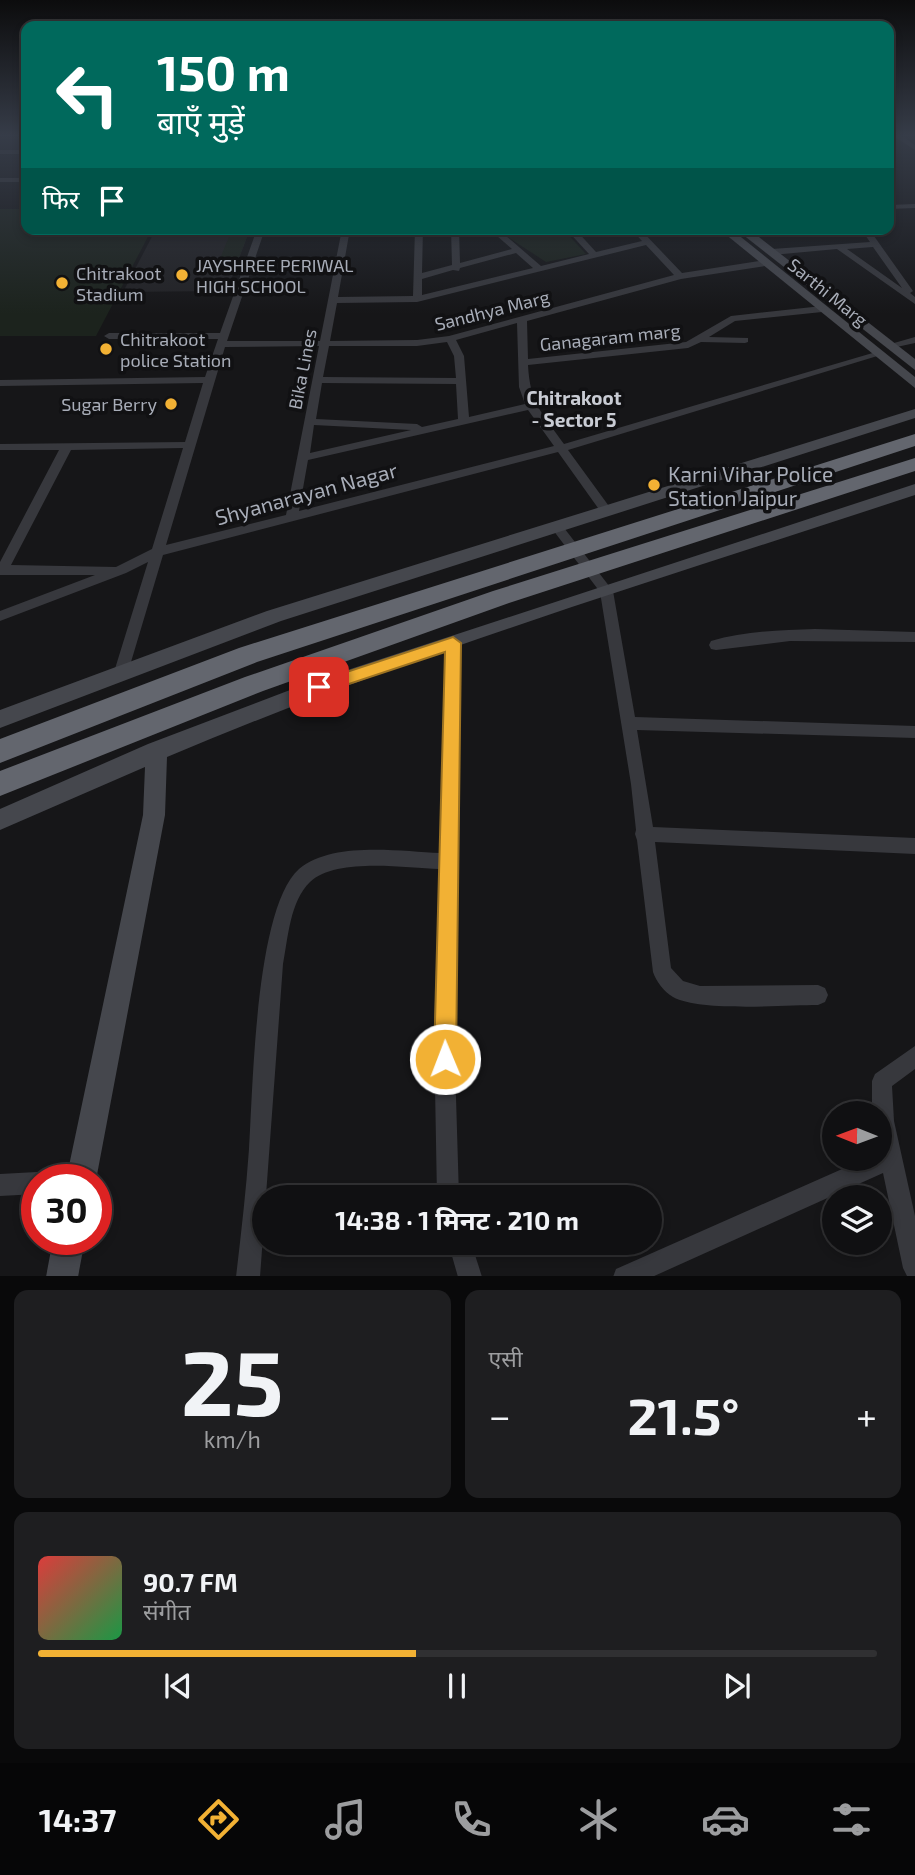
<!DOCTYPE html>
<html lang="hi">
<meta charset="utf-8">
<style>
:root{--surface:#101012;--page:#1e1e20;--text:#f1f3f6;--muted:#9c9d9f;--line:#303032;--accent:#f2b134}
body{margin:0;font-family:"Exo 2","Noto Sans Devanagari",sans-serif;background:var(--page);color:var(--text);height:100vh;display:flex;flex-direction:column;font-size:26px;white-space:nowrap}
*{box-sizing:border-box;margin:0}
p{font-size:23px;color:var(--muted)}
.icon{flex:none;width:38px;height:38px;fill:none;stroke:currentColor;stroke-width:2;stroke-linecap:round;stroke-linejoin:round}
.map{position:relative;height:1276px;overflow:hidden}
.panel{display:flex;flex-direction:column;gap:14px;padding:14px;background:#09090a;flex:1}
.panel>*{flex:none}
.top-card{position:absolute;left:21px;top:21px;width:873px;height:214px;border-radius:14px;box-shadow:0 4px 10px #0003,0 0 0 2px var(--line);background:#00695c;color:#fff;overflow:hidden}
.needle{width:46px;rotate:271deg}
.buttons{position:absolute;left:822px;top:1101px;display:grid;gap:14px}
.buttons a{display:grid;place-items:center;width:70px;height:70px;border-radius:50%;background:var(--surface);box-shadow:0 4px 10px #0003,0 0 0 2px var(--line);font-size:35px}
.speed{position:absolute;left:21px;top:1164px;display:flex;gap:14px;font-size:35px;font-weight:700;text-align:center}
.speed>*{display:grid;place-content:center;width:91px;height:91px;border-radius:50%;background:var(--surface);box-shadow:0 4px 10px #0003,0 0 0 2px var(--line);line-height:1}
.speed .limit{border:10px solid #d22;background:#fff;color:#111}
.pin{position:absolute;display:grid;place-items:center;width:60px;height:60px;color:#fff;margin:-30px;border-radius:14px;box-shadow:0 4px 10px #0006}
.me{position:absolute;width:77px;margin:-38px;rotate:359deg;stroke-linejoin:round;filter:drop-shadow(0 0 5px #0008)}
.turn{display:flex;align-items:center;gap:24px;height:147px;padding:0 21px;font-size:32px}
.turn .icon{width:91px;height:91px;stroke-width:2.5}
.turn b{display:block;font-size:49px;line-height:60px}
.then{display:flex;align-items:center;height:66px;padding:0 21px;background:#0003;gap:14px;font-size:26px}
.big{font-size:52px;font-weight:700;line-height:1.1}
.panel .widget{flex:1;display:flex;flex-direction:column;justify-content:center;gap:10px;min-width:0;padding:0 24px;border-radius:14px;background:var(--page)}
.panel .dial{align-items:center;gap:0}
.dial b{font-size:91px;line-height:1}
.song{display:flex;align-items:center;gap:21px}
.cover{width:84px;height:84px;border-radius:10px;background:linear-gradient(135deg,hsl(0 70% 55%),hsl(140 70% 35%))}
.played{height:7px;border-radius:4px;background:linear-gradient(90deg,var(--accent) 45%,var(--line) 45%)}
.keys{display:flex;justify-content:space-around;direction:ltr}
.heat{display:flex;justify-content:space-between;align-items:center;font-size:38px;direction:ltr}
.panel .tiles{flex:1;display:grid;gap:14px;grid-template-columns:1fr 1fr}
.widget:last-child{grid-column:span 2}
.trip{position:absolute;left:252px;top:1185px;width:410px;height:70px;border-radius:35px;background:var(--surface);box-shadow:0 4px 10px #0003,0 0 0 2px var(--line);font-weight:700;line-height:70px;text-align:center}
.dock{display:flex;height:112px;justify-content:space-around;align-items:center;background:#060607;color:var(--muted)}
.dock .icon{width:49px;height:49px}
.dock .selected{color:var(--accent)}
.dock b{font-size:32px;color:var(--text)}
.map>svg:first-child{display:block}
.built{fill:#222225}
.green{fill:#1c231d}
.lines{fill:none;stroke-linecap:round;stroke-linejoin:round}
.street{fill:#37383d;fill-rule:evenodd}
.secondary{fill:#45474d;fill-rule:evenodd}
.highway{fill:#63666e;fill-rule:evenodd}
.route{fill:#f2b134;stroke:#9d7322;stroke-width:2}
.poi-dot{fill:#f2b134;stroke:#111113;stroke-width:2.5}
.labels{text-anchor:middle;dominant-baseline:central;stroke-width:7;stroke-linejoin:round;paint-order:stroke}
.far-poi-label{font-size:18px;fill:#a8adb8;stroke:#111113;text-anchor:start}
.far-street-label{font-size:18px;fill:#a8adb8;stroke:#111113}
.far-neighbourhood-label{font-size:19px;font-weight:bold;fill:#c9ccd4;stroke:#111113}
.poi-label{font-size:21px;fill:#a8adb8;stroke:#111113;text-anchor:start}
.street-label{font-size:21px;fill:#a8adb8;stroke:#111113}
</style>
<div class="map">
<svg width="915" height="1277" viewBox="0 0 915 1277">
<rect width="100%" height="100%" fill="#161618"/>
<!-- built -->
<path class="built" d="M156,229H250L227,291L123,292Z"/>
<!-- green -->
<g class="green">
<path d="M0,209H26V229H152L96,336H0Z"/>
<path d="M232,229H250L238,260L220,259Z"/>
<path d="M502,229H563L586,254L546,262L503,234Z"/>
</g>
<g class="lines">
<!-- street -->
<g class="street">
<path d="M892,135H900L915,145V150Z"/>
<rect x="0" y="150" width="26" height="4"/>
<rect x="0" y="178" width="26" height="4"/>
<path d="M915,204V208L889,209V205Z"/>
<path d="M257,229H265L227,341H320L342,229H350L338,297L413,296L415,229H423L422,273L452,265L451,229H459L460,263L512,249L489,229H498L541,266L589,254L566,229H575L596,252L642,241L631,229H640L682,273L765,260L769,263L765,266L681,279L527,321L528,359L686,342L731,316L822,306L827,309L822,312L735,321L709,337L748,338V342L745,343L701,342L688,348L528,365C530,404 542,413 564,444L876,352L884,354L568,450L611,509L613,512L611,515H603L558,452L163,555L128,672L126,676H116L114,672L148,562L126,573L0,621V611L95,575H0V562L59,450H0V444L185,442L203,383L0,386V380L205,377L218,339H109L104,336L109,333H220ZM646,245L674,275L449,336L417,340L330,341L337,303L417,302ZM516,253L533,268L422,295V279L453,270L459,271L460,268ZM517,323L519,387L525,404L469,417L464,356L456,340ZM447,342L454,356L456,378L323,377L329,346H417ZM319,346L286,515L166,545L225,347ZM322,383L456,384L458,419L422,427L417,424L316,419ZM528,410L554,446L299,511L308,460ZM314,425L411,430L310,453ZM183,448L152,549L116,567L11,565L71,450Z"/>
<path d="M861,229H869L913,291L910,293L915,297V304L837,249L772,255L768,252L772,249L870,242ZM873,247L902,288L847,249Z"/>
<path d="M915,337V343L892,348L887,345Z"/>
<path d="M557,523L561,524L613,591L635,717L915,726V738L637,730L653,827L915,838V854L655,842L671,968L683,981L700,986L818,985L825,988L828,995L825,1002L818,1005C783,1005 701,1012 673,997C664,992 656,981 653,972L637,840L635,834L636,830L631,784L600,592L553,530L551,527L553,524Z"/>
<path d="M815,629L915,632V642L790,641L716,650L711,649L709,645L711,641C744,631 781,630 815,629Z"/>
<path d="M453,638L458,639L460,643L454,1031L459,1197H437L434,1031L439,869C406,868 336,857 310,882C290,901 288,938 283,964L260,1277H236C241,1234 246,1192 249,1149C253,1089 255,908 299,869C332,841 399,851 440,853L446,643L448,639Z"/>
<path d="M915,1046V1069L892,1086L894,1121L915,1216V1277L907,1276L903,1268L883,1173L652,1277H613L616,1269L867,1158H880V1113H872V1081L875,1074Z"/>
<path d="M37,1172L45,1175L47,1180H37V1194L0,1196V1174Z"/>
<path d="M448,1242H471L482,1277H458Z"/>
</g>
<!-- secondary -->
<g class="secondary">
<path d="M719,229H731L915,377V388Z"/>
<path d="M742,230H750L915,359V370L742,234Z"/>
<path d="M915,409V418L281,621L0,728V710L267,611Z"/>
<path d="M915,484V495C664,578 410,654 167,757L165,815L96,1180H66L143,815L145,767L0,830V809L148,744L311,682Z"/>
<path d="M53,1239H85L78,1277H46Z"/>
</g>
<!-- highway -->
<g class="highway">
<path d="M915,434V446L257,662L0,763V739L239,648Z"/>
<path d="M915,458V471L509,603L263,691L0,796V771L245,677L493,591Z"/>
</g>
</g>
<!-- sky -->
<linearGradient id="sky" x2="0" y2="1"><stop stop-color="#0c0c0d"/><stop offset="0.43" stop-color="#363c48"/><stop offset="1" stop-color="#363c48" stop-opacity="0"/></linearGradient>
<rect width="915" height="314" fill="url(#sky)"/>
<!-- route -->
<path class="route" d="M453,637L461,643L456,1059L453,1067L445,1070L437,1067L434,1059L445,652L319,694L310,687L313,683Z"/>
<!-- markers -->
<g class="poi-dot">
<circle cx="182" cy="275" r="7"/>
<circle cx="62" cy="283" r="7"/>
<circle cx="106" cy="349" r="7"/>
<circle cx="171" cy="404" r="7"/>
<circle cx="654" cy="485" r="7"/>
</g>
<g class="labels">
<!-- far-poi labels -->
<g class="far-poi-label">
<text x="196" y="265">JAYSHREE PERIWAL<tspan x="196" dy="21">HIGH SCHOOL</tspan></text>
<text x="76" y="273">Chitrakoot<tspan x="76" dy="21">Stadium</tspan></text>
<text x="120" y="339">Chitrakoot<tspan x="120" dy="21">police Station</tspan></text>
<text x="157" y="404" text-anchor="end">Sugar Berry</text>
</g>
<!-- far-street labels -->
<g class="far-street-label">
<text transform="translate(828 292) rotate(39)">Sarthi Marg</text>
<text transform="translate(492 310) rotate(-14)">Sandhya Marg</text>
<text transform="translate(610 337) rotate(-6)">Ganagaram marg</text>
<text transform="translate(302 369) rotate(-79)">Bika Lines</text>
</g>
<!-- far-neighbourhood labels -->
<g class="far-neighbourhood-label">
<text x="574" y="397">Chitrakoot<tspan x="574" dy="22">- Sector 5</tspan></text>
</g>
<!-- poi labels -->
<g class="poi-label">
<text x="668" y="473">Karni Vihar Police<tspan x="668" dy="24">Station Jaipur</tspan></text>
</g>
<!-- street labels -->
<g class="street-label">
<text transform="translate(306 493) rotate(-15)">Shyanarayan Nagar</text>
</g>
</g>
</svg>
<div class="buttons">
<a><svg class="needle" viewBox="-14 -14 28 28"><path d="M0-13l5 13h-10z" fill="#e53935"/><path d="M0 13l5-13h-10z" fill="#9c9d9f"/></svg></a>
<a><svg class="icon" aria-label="layers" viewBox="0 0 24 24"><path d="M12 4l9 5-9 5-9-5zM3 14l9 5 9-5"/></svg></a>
</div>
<div class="speed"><div class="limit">30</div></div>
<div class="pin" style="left:319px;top:687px;background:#d93025"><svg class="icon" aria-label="arrive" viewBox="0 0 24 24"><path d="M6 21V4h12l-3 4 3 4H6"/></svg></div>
<svg class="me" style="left:445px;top:1059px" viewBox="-20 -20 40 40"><circle r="17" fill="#f2b134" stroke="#fff" stroke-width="3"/><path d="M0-11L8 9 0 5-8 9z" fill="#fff"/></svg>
<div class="trip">14:38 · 1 मिनट · 210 m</div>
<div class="top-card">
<div class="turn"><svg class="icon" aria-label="left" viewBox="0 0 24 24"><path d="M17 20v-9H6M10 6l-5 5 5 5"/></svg><div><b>150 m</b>बाएँ मुड़ें</div></div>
<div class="then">फिर<svg class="icon" aria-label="arrive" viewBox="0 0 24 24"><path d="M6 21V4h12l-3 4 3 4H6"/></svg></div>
</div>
</div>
<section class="panel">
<div class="tiles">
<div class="widget dial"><b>25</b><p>km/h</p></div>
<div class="widget"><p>एसी</p>
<div class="heat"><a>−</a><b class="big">21.5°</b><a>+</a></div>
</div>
<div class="widget">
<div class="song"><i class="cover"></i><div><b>90.7 FM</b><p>संगीत</p></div></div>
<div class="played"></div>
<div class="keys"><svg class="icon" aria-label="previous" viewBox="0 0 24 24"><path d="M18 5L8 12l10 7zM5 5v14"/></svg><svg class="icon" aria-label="pause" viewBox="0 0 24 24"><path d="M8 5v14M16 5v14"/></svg><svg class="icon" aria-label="next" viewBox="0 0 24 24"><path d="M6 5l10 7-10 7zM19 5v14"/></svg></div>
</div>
</div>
</section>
<nav class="dock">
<b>14:37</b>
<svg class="icon selected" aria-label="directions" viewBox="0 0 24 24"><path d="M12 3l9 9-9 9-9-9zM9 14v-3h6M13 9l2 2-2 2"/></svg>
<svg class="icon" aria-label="music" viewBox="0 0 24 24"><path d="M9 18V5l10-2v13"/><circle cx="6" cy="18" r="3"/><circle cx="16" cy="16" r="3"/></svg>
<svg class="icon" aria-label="phone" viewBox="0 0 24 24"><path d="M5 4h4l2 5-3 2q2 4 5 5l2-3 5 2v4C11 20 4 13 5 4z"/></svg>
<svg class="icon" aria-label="climate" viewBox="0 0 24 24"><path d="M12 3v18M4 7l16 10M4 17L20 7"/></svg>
<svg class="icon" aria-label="car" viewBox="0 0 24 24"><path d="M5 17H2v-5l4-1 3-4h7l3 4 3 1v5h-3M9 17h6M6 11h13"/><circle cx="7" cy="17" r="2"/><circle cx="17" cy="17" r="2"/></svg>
<svg class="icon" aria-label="filters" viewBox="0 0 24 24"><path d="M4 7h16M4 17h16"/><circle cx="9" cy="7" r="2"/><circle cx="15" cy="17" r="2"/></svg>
</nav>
